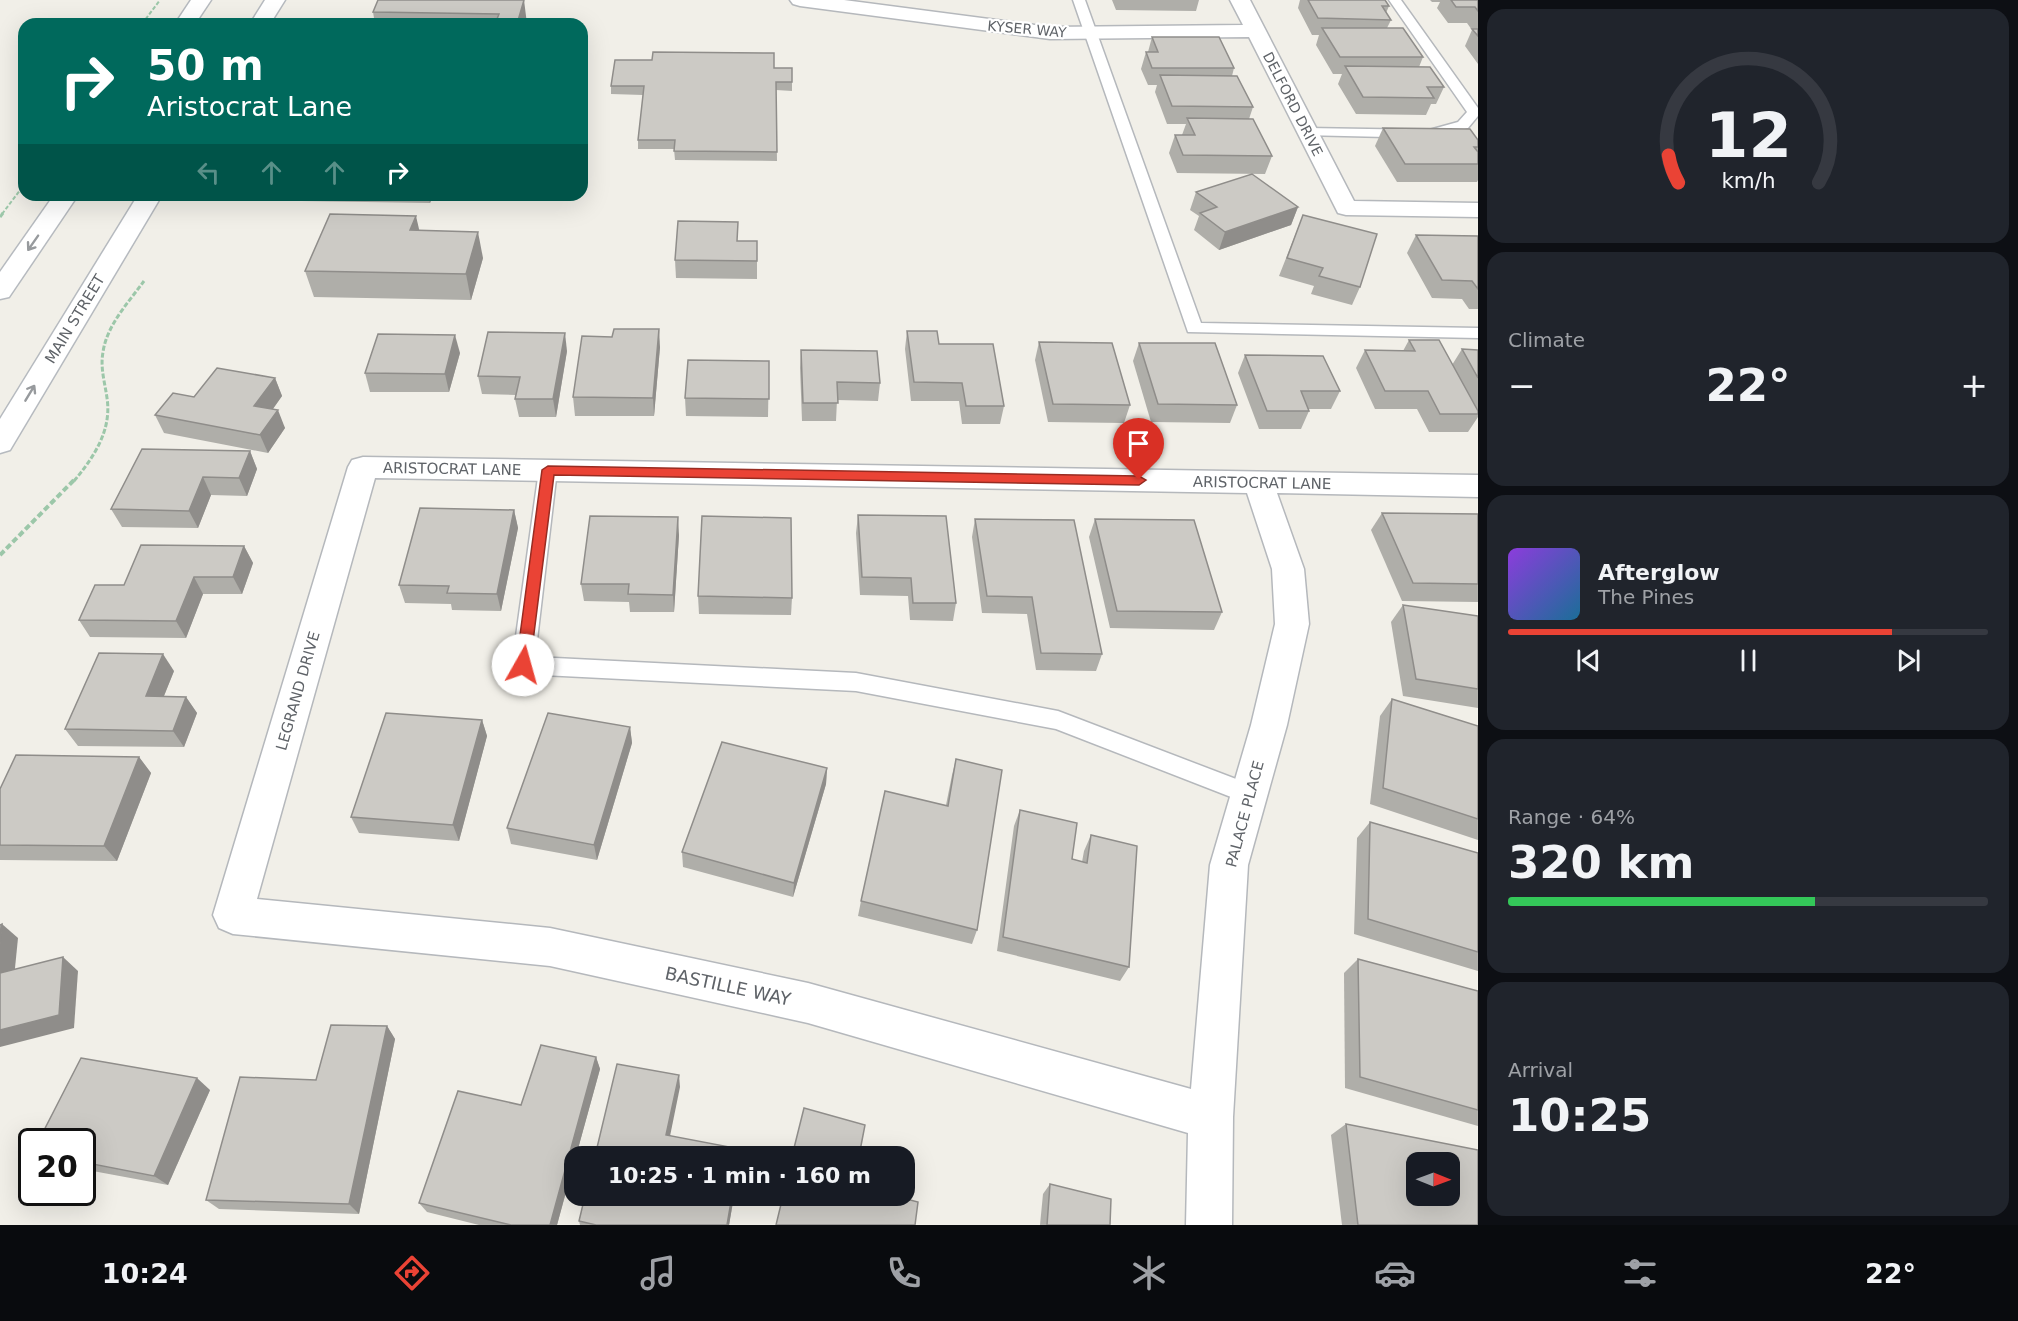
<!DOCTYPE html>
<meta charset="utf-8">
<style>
:root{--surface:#171b24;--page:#20242c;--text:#f1f3f6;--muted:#9ea1a6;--line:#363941;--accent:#ea4335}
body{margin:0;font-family:"DejaVu Sans",sans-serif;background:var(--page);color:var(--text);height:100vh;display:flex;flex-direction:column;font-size:22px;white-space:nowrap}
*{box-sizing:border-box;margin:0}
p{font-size:20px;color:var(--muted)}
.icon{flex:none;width:33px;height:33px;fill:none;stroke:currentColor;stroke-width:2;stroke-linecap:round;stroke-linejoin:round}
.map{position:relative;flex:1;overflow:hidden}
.sheet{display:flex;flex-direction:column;gap:9px;padding:9px;background:#0d0f14;width:540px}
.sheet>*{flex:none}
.hud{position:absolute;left:18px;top:18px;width:570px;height:183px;border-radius:18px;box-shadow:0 6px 24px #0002;background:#00695c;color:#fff;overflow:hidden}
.needle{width:39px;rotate:91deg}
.fabs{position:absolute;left:1406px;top:1152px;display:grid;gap:12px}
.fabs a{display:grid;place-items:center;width:54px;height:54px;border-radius:12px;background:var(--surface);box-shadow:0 6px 24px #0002;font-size:30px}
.speed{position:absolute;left:18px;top:1128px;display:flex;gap:12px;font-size:30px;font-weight:700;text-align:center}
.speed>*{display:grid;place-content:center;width:78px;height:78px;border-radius:50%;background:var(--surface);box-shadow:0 6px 24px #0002;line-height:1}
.speed .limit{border:3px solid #111;border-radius:9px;background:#fff;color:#111}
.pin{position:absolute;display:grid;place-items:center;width:51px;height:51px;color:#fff;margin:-62px -26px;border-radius:50% 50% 50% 0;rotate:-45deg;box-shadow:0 0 6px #0007}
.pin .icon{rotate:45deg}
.me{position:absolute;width:66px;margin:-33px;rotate:7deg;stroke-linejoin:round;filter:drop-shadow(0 0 4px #0008)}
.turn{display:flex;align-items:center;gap:21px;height:126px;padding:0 30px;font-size:27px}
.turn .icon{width:78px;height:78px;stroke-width:2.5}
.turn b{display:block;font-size:42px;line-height:51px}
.lanes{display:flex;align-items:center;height:57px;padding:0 30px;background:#0003;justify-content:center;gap:30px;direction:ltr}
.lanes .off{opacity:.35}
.big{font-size:45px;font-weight:700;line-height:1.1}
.sheet .tile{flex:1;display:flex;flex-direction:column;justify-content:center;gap:9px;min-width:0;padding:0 21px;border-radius:18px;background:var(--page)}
.sheet .dial{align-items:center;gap:0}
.dial svg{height:156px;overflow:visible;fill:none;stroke:var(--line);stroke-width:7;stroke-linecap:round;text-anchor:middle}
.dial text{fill:var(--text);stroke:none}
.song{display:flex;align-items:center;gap:18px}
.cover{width:72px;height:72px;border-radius:9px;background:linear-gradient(135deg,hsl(270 70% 55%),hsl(200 70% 35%))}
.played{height:6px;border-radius:3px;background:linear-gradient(90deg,var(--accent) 80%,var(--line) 80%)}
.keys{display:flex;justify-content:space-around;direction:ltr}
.heat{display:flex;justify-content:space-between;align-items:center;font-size:33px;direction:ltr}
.charge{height:9px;border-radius:4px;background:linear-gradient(90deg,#34c759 64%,var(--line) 0)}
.trip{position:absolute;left:564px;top:1146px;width:351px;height:60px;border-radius:18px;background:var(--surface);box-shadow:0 6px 24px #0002;font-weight:700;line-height:60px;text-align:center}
.tabs{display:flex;height:96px;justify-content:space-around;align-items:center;background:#090b0e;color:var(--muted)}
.tabs .icon{width:42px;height:42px}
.tabs .active{color:var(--accent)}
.tabs b{font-size:27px;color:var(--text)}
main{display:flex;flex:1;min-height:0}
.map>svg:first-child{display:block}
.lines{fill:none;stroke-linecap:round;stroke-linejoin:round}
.lane-casing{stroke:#b5b8bc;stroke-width:3}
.street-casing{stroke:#b5b8bc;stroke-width:3}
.secondary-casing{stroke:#b6babf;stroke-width:3}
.path-far2{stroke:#9cc7a9;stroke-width:2;stroke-dasharray:4 2;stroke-linecap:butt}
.path-far1{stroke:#9cc7a9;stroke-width:3;stroke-dasharray:5 2;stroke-linecap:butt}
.path{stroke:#9cc7a9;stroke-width:4;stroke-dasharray:6 3;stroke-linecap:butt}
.lane{fill:#fff;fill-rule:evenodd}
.street{fill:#fff;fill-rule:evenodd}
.secondary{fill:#fff;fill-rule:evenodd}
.wall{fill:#afaea9}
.shaded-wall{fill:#8f8d8a}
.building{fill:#cccac5;stroke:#8f8d8a;stroke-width:1.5;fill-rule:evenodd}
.oneway{stroke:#979a9d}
.route{fill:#ea4335;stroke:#982c22;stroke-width:1.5}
.labels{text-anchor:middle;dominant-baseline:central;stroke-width:4.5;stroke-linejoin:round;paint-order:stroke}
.far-street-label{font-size:14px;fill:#5f6368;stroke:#fff}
.street-label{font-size:15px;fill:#5f6368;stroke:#fff}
.near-street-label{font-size:18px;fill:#5f6368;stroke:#fff}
</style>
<main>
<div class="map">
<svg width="1478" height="1225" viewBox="0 0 1478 1225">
<rect width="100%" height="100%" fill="#f1efe8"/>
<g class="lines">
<defs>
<g id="lane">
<path d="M1073,0H1085L1201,323L1478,328V338L1188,332Z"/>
<path d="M1389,0H1401L1478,108V116L1468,128L1429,138L1302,135L1300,132L1302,129L1307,128L1429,130L1458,122L1467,112Z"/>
<path d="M548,463L555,465L557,470L535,657L856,673L1058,711L1257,787L1261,794L1257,801L1249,804L1056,729L856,691L523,674L515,671L512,665L539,470L541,465Z"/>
</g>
<g id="street">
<path d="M790,0H844L1050,27L1243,25L1230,0H1250L1354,201L1478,203V217L1346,215L1338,213L1249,37L1050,39L800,6L793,4Z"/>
<path d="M363,457L1478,475V497L1277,493L1304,569L1309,624L1287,725L1248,865L1233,1117L1232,1225H1186L1188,1133L808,1023L550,966L233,934L219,928L213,915L348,467L352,460ZM375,478L1247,493L1272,569L1275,624L1251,725L1210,865L1191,1089L808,983L550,928L257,899Z"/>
</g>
<g id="secondary">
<path d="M191,0H211L195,24H175Z"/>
<path d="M265,0H285L270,24H250Z"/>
<path d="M54,195H78L9,297L0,299V272Z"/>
<path d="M138,195H162L10,450L0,453V419Z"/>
</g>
</defs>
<!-- lane casing -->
<use href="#lane" class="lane-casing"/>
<!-- street casing -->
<use href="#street" class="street-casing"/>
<!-- secondary casing -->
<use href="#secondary" class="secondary-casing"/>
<!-- path-far2 -->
<g class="path-far2">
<path d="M142,24L160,0"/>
<path d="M2,214L24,185"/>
</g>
<!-- path-far1 -->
<g class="path-far1">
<path d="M0,217L3,213"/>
<path d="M74,481C94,457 112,430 107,398C105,383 100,368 103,352C107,325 128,303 144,281"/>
</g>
<!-- path -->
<path class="path" d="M0,555L75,479"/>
<!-- lane -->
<use href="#lane" class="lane"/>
<!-- street -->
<use href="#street" class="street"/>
<!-- secondary -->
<use href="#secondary" class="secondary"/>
</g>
<!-- wall -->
<g class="wall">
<path d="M519,0L527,24H375L373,12Z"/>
<path d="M1112,0H1199L1196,11L1116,10Z"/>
<path d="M1300,0H1385L1389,6L1386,13L1391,20L1387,28L1423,57L1419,67L1444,87L1436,104H1431L1426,115L1356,114L1338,84L1342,74H1333L1316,45L1319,35H1312L1298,8Z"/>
<path d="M1430,0H1478V64L1465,46L1472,30L1467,23H1448L1437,8L1440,2H1432Z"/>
<path d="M1152,37L1234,68L1232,76L1253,107L1249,119L1272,156L1265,174L1177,173L1169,153L1175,135H1182L1186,124H1167L1155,92L1157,85H1148L1141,69L1146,52H1148Z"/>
<path d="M774,68L792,82V91L776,90L777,161L675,160L674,149H638V140L643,95L611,94V86Z"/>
<path d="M1383,128L1478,140V180L1477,182H1397L1375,146Z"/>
<path d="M1196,192L1298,207L1291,225L1219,250L1194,230L1199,216L1190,210Z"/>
<path d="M299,195H433L430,203L301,201Z"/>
<path d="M1303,215L1360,287L1352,305L1311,294L1314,286L1279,276Z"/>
<path d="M419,230L483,258L471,300L314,297L305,271Z"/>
<path d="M1416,235L1478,236V309H1469L1462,299L1432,298L1407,253Z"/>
<path d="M738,241H757V279L676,278L675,260Z"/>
<path d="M907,331L939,344L1004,406L1000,424H962L959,401H911L905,349Z"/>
<path d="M612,337L660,347L654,416H575L573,397Z"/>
<path d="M1409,340L1452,365L1462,349L1478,350V417L1468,432H1429L1417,409H1375L1356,368L1365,350L1403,351Z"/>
<path d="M1039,342L1130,405L1124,423L1048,422L1035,360Z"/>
<path d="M1139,343L1237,405L1230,423L1151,422L1133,361Z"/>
<path d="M801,350L880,383L878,401L837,400L836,421H802L800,368Z"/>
<path d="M567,351L556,417H519L515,399L516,395L482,394L478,376Z"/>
<path d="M460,353L449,392H370L365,373Z"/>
<path d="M1245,355L1340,391L1331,409H1309V411L1301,429H1259L1238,373Z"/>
<path d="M769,361L768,417L686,416L685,398Z"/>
<path d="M275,378L282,396L273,409L285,428L268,453L164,433L155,415L194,397Z"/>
<path d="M250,451L257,469L247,496L211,495L198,528L122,527L111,509Z"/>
<path d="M514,510L518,528L501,611L452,610L451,604L405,603L399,585Z"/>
<path d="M1382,513L1478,514V602L1402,601L1371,530Z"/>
<path d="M858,515L956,603L953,621L910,620L908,596L860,595L856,533Z"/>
<path d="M975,519L1102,654L1096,671L1036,670L1027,614L982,613L972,537Z"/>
<path d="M1095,519L1222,612L1214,630L1110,628L1089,537Z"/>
<path d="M679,535L674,612H630L629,602L584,601L581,584Z"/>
<path d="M244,546L253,563L242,594H203L186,638L90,637L79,620L124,585Z"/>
<path d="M698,596L792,598L791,615L699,614Z"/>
<path d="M1403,605L1478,616V708L1403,696L1391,622Z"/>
<path d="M174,671L164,696L186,697L197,713L184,747L78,746L65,729Z"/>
<path d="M1392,699L1478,726V840L1370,804L1380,716Z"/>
<path d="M482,720L487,736L459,841L359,833L351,817Z"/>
<path d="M630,727L632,743L597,860L511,844L507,828Z"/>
<path d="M139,757L151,773L117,861L0,860V789Z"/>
<path d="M956,759L977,930L972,944L858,916L861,901L946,805L952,775Z"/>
<path d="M827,768L826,784L793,897L683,867L682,852Z"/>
<path d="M1020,810L1072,859L1082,862L1084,851L1091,835L1129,967L1120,981L997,951L1014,826Z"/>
<path d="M1370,822L1478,853V971L1354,934L1357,838Z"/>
<path d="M1358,959L1478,991V1126L1345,1088L1344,973Z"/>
<path d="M387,1026L395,1039L359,1214L219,1209L206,1200L316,1080Z"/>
<path d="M596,1057L600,1069L557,1225H479L427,1212L419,1203L521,1105Z"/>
<path d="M210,1090L168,1185L82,1169V1142Z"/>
<path d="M1346,1124L1478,1225H1342L1331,1135Z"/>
<path d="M1050,1184L1110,1225H1040L1043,1194Z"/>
<path d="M585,1196H734L729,1225H580L579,1221Z"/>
</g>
<!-- shaded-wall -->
<g class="shaded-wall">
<path d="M524,0L527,24H517Z"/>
<path d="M428,195H433L430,203Z"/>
<path d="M1298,207L1291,225L1219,250L1225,232Z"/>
<path d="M416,216L422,242L410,230Z"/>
<path d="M478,232L483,258L471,300L466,274Z"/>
<path d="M659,329L660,347L654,416L653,398Z"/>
<path d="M565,333L567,351L556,417L553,399Z"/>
<path d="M455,335L460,353L449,392L445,374Z"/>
<path d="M275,378L282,396L262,424L254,406Z"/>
<path d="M278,410L285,428L268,453L260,435Z"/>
<path d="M250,451L257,469L247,496L239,478Z"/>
<path d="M203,477L211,495L198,528L189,511Z"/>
<path d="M514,510L518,528L501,611L497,594Z"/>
<path d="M678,517L679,535L674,612L673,595Z"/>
<path d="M244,546L253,563L242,594L233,577Z"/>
<path d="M194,577L203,594L186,638L176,621Z"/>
<path d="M163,654L174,671L157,713L146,696Z"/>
<path d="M186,697L197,713L184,747L173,731Z"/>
<path d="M482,720L487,736L459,841L453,825Z"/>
<path d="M630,727L632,743L597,860L594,845Z"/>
<path d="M139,757L151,773L117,861L104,846Z"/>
<path d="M827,768L826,784L793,897L794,883Z"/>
<path d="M2,924L18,938L13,988L0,977V944Z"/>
<path d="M63,957L78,971L74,1028L0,1047V1030Z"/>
<path d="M387,1026L395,1039L359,1214L349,1204Z"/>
<path d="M596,1057L600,1069L576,1156H574V1162L557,1225H550Z"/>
<path d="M679,1075L680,1087L668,1146L666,1135Z"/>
<path d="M197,1078L210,1090L168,1185L154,1176Z"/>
<path d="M732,1196H734L729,1225H727Z"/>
</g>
<!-- building -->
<g class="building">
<path d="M378,0H524L517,24H495L499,14L373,12Z"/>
<path d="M1308,0H1385L1389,6H1382L1391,20L1318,18Z"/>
<path d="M1451,0H1478V11L1475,7H1456Z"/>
<path d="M1322,28H1403L1423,57H1340Z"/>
<path d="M1472,29H1478V36Z"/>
<path d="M1152,37H1219L1234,68H1152L1146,52H1158Z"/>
<path d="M653,52L774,53V68H792V82H776L777,152L674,151L675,140H638L644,86H611L615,60H652Z"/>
<path d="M1345,66L1430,67L1444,87H1427L1434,98L1363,97Z"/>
<path d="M1160,75L1237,76L1253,107L1172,106Z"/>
<path d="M1187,118L1253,119L1272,156L1183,155L1175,135H1195Z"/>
<path d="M1383,128L1470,129L1478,140V147H1474L1478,152V164H1405Z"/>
<path d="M1252,174L1298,207L1225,232L1200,213L1217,207L1196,192Z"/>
<path d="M330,214L416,216L410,230L478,232L466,274L305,271Z"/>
<path d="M1303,215L1377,234L1360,287L1319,276L1323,268L1287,258Z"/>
<path d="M678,221L738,222L737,241H757V261L675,260Z"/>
<path d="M1416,235L1478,236V289L1472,281L1442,280Z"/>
<path d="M614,329H659L653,398L573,397L582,336L612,337Z"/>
<path d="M907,331H937L939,344H993L1004,406H966L962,383L914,382Z"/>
<path d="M488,332L565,333L553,399H515L520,377L478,376Z"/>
<path d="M378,334L455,335L445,374L365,373Z"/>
<path d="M1409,340H1439L1478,411V414H1440L1428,391H1385L1365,350L1415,351Z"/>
<path d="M1039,342L1112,343L1130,405L1053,404Z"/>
<path d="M1139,343H1215L1237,405L1158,404Z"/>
<path d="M1462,349L1478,350V378Z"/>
<path d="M801,350L877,351L880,383L837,382L838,403H803Z"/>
<path d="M1245,355L1323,356L1340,391H1301L1309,411H1267Z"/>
<path d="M688,360L769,361V399L685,398Z"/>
<path d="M217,368L275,378L254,406L278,410L260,435L155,415L173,393L194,397Z"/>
<path d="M142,449L250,451L239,478L203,477L189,511L111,509Z"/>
<path d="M420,508L514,510L497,594L447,593L449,586L399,585Z"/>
<path d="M1382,513L1478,514V584L1413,583Z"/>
<path d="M858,515L946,516L956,603H913L911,578L862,577Z"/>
<path d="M590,516L678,517L673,595L628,594L629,584H581Z"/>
<path d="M702,516L791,518L792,598L698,596Z"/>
<path d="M975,519L1074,520L1102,654L1041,653L1032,597L987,596Z"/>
<path d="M1095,519L1194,520L1222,612L1117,611Z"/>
<path d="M141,545L244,546L233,577H194L176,621L79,620L95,585H124Z"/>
<path d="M1403,605L1478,616V689L1416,679Z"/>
<path d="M99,653L163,654L146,696L186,697L173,731L65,729Z"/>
<path d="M1392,699L1478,726V819L1383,788Z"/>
<path d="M386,713L482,720L453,825L351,817Z"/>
<path d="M548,713L630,727L594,845L507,828Z"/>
<path d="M722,742L827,768L794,883L682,852Z"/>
<path d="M16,755L139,757L104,846L0,845V789Z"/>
<path d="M956,759L1002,770L977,930L861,901L885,791L948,806Z"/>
<path d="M1020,810L1077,823L1072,859L1087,863L1091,835L1137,846L1129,967L1003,937Z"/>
<path d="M1370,822L1478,853V952L1368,919Z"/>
<path d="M2,924L0,944V925Z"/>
<path d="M63,957L59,1015L0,1030V973Z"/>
<path d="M1358,959L1478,991V1110L1360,1077Z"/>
<path d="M331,1025L387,1026L349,1204L206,1200L240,1077L316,1080Z"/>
<path d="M541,1045L596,1057L550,1225H511L419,1203L458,1091L521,1105Z"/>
<path d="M81,1058L197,1078L154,1176L82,1162V1142H38Z"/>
<path d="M617,1064L679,1075L666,1135L740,1149L738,1156H595Z"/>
<path d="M804,1108L865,1125L859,1156H792Z"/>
<path d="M1346,1124L1478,1150V1225H1358ZM1416,1162H1449V1196H1416Z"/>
<path d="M1050,1184L1111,1199L1110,1225H1047Z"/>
<path d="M585,1196H732L727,1225H596L579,1221Z"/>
<path d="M783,1196H895L918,1202L915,1225H776Z"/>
</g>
<!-- one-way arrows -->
<defs><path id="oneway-shaft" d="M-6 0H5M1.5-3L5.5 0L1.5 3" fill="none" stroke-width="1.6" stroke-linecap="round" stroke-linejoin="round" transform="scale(1.5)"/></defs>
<g class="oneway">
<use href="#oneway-shaft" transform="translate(33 243) rotate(125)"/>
<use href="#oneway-shaft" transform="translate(30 393) rotate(-59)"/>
</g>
<!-- route -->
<path class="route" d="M548,466L1139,476L1146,480L1139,485L554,475L530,665L528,669H518L516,665L542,470Z"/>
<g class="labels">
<!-- far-street labels -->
<g class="far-street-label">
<text transform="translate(1027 29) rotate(5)">KYSER WAY</text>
<text transform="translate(1293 104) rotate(63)">DELFORD DRIVE</text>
</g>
<!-- street labels -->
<g class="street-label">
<text transform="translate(75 319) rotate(-59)">MAIN STREET</text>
<text transform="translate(452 469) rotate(1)">ARISTOCRAT LANE</text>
<text transform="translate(1262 483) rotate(1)">ARISTOCRAT LANE</text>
<text transform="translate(298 691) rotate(-74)">LEGRAND DRIVE</text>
<text transform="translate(1245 814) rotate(-75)">PALACE PLACE</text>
</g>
<!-- near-street labels -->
<g class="near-street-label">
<text transform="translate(728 986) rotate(12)">BASTILLE WAY</text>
</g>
</g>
</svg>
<div class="fabs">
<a><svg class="needle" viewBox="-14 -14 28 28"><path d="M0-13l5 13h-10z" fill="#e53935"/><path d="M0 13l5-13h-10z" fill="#9ea1a6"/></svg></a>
</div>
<div class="speed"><div class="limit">20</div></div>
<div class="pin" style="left:1139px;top:480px;background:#d93025"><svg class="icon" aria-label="arrive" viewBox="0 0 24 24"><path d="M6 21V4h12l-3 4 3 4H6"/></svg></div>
<svg class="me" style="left:523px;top:665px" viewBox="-20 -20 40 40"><circle r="19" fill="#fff"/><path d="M0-13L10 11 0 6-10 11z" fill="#ea4335"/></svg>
<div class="trip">10:25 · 1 min · 160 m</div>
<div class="hud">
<div class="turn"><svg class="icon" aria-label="right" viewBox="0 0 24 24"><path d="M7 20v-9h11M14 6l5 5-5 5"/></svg><div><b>50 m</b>Aristocrat Lane</div></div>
<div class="lanes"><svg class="icon off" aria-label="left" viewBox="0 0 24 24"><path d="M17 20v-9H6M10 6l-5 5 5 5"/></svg><svg class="icon off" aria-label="ahead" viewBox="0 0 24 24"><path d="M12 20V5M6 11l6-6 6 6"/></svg><svg class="icon off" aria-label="ahead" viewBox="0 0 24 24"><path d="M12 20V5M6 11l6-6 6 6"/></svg><svg class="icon" aria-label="right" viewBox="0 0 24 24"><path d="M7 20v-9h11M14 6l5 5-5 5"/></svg></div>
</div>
</div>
<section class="sheet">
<div class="tile dial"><svg viewBox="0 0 100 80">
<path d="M14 69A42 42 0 1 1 86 69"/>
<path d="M14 69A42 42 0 0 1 9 55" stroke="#ea4335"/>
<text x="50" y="56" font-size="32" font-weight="700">12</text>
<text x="50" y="72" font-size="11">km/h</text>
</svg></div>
<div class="tile"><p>Climate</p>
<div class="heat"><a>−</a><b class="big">22°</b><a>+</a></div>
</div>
<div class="tile">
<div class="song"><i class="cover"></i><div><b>Afterglow</b><p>The Pines</p></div></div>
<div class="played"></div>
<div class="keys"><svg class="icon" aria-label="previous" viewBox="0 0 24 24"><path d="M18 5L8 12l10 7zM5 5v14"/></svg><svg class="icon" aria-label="pause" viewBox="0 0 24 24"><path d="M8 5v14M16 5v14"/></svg><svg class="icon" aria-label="next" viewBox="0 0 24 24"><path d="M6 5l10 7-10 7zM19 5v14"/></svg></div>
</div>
<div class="tile"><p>Range · 64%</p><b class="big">320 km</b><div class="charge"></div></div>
<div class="tile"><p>Arrival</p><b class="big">10:25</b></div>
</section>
</main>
<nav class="tabs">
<b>10:24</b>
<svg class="icon active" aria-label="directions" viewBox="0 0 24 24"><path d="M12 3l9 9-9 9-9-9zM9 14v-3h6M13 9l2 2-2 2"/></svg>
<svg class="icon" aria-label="music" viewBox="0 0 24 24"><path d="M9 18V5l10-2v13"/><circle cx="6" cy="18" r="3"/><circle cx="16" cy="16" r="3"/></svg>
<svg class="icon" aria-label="phone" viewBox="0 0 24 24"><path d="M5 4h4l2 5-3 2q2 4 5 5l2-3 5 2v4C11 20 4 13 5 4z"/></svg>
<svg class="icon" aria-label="climate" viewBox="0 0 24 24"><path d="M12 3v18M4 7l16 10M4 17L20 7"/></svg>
<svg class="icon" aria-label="car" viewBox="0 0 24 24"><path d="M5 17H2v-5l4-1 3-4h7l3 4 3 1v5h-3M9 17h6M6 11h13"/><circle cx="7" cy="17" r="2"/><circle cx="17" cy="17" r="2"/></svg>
<svg class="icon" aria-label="filters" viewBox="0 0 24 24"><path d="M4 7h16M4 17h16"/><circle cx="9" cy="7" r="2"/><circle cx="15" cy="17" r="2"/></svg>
<b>22°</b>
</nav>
